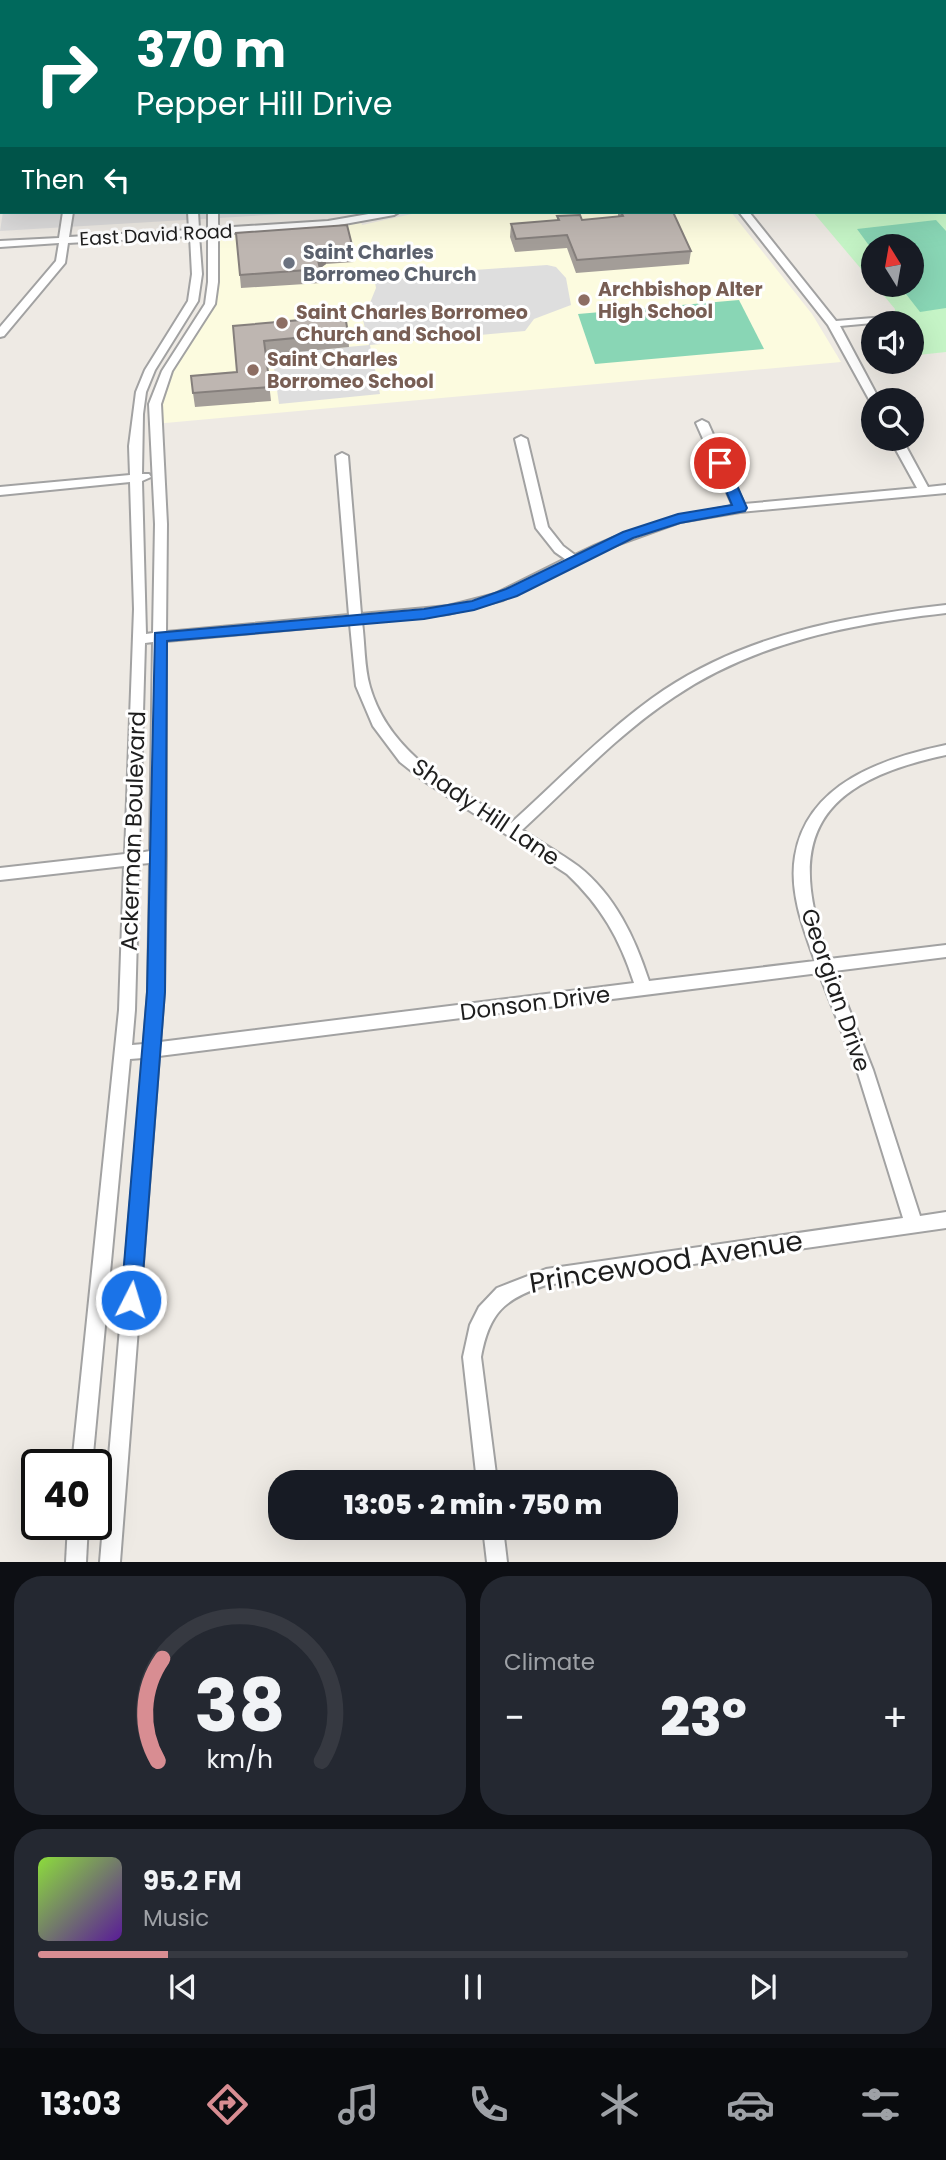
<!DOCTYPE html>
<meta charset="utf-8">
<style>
:root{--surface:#171b24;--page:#242831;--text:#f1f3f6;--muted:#9ea1a6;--line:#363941;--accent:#d88d92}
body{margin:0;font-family:Poppins,sans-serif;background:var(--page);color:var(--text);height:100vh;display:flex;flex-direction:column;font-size:26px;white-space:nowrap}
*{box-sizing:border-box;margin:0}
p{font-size:23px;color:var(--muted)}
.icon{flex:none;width:38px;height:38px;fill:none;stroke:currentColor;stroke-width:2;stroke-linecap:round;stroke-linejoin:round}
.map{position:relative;height:1562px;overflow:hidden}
.details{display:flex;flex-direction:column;gap:14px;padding:14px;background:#0d0f14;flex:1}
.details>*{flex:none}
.banner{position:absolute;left:0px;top:0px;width:947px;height:214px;box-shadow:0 7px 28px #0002;background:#00695c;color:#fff;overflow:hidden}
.needle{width:46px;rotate:349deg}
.controls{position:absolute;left:861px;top:234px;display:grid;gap:14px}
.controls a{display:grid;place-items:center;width:63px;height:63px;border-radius:50%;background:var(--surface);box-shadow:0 7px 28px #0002;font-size:35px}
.speed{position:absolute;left:21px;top:1449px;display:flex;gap:14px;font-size:35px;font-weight:700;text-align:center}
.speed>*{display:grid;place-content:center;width:91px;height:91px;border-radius:50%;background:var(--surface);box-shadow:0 7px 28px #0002;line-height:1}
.speed .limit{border:4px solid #111;border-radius:10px;background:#fff;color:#111}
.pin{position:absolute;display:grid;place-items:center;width:60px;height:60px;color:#fff;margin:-30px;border:4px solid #fff;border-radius:50%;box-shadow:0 2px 7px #0007}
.me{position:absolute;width:77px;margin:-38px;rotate:5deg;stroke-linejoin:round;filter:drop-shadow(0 0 5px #0008)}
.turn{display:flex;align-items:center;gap:24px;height:147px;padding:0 21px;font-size:32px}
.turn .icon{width:91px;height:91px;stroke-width:2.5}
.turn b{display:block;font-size:49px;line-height:60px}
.then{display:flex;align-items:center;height:66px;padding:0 21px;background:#0003;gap:14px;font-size:26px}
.big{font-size:52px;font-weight:800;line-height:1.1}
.details .widget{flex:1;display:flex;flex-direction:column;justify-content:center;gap:10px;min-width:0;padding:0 24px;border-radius:28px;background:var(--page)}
.details .dial{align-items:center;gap:0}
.dial svg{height:182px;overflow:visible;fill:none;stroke:var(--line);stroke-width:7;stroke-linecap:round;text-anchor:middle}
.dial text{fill:var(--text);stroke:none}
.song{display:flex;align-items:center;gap:21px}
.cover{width:84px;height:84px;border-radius:10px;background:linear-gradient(135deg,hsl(90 70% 55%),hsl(270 70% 35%))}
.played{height:7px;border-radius:4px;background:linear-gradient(90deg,var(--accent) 15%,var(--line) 15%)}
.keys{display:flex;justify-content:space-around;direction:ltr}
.heat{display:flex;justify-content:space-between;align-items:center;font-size:38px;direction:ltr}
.details .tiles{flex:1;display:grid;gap:14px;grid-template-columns:1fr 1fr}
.widget:last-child{grid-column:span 2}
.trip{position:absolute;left:268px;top:1470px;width:410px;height:70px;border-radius:28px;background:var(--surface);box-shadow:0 7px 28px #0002;font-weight:800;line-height:70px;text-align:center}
.tabs{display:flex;height:112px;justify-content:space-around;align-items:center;background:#090b0e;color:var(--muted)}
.tabs .icon{width:49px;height:49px}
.tabs .active{color:var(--accent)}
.tabs b{font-size:32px;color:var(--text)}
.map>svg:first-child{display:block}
.residential{fill:#dcdbdb}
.education{fill:#fcfbdf}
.park{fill:#c5f4c6}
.pitch{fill:#89d6b5}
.parking{fill:#dedede}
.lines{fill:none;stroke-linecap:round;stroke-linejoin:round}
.minor-casing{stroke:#a2a2a2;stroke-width:4}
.minor{fill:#fff;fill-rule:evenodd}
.wall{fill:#a39d98}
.shaded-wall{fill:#857f7c}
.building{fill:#beb6b1;stroke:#857f7c;stroke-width:2}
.route{fill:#1a73e8;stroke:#114b97;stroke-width:2}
.worship-dot{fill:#6b7280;stroke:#fff;stroke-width:2.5}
.education-dot{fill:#8d6e63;stroke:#fff;stroke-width:2.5}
.labels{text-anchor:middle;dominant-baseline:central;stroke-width:6;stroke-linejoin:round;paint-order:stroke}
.far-street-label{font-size:19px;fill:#1e1e1e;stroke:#fff}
.far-worship-label{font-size:19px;font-weight:bold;fill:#5b616d;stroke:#fff;text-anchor:start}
.far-education-label{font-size:19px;font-weight:bold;fill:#785e54;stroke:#fff;text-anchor:start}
.street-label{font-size:23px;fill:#1e1e1e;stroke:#fff}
.near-street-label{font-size:28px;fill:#1e1e1e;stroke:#fff}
</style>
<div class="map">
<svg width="946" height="1562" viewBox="0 0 946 1562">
<rect width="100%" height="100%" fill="#eeeae4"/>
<!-- residential -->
<g class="residential">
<path d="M0,0H946V100L945,2H2L0,77Z"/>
<path d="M3,212H317L0,231Z"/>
</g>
<!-- education -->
<path class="education" d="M421,212H731L812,314L841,362L154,424L167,371L207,311L212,231L359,219L362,225Z"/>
<!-- park -->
<path class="park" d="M946,117V352L918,355L912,346V324H898L894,318L895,309L875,285H912V247H873V283L813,212H945Z"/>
<!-- pitch -->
<g class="pitch">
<path d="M936,220L946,231V308L920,312L899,285H912V247H873V251L857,229Z"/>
<path d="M739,300L764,349L595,364L578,314Z"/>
</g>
<!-- parking -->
<path class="parking" d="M547,265L556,267L566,278L571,305L534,319L525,331L370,345L380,394L279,404L272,354L369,345L363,320L376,288L374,277Z"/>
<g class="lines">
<defs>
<g id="minor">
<path d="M47,0H79L44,2Z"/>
<rect x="126" y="0" width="8" height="2"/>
<rect x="144" y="0" width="8" height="2"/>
<rect x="162" y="0" width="8" height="2"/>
<path d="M605,0H613L614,2H606Z"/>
<path d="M686,0H716L683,2Z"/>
<rect x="0" y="3" width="2" height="4"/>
<rect x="945" y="27" width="1" height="5"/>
<rect x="0" y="49" width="2" height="4"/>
<rect x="945" y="109" width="1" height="6"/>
<path d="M63,212H73L69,237L189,230L188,212H198L199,229H208V212H218V228L328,221L380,212H399L394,215L328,227L218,234V282L215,304L172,371L161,404L167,524L166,632L349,615L336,456L342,453L348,456L361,614L448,606L495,594L565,559L555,552L536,528L515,439L521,436L527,439L548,527L563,546L575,555C627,529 676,516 733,506L696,423L702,420L708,423L744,504L917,488L890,439H902L928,487L946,485V493L740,512L680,522L608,548L503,600L448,614L362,622C365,643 364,667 370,687C390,756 456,787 511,823C561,778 608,728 664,690C748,634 847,616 946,605V613C850,624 756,642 674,697C618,734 571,785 522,830C540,842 560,853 578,866C615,895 635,938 649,981L815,961C803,928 789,891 795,856C807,783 884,758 946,745V755C819,782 783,836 829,959L946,945V957L834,971L873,1070L920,1216L946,1212V1228L546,1285C504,1299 489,1313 481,1357L497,1482H477L463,1357L470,1325L479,1307L497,1288L546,1269L903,1218L857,1070L819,973L159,1056L120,1562H100L143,1058L130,1059L92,1465H72L119,1010L124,866L0,880V868L125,854L134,609L130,482L0,495V487L130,475L129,446L136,392L145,370L188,301L192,274L190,236L68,243L65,263L4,336L0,337V327L56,261L59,243L0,247V241L59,238ZM199,235H208V282L205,304L162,371L149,404L155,524L153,633L146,634L142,481L151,477L149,474H142L143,414L146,392L155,370L198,301L202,274ZM350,624L356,686L373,726L400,762L424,781L567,874C601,906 620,939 634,983L160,1042L164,992L166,856V641ZM153,642L150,851L139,853L145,643ZM150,863L148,992L144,1044L132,1045L135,1010L139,864Z"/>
<path d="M739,212H749L836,321L898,316V320L894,321L840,326L880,401H873V404L871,403L828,325Z"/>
<path d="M68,1524H88L86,1562H66Z"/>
<path d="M483,1528H503L507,1562H487Z"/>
</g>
</defs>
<!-- minor casing -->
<use href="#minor" class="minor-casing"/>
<!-- minor -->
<use href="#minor" class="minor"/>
</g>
<!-- wall -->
<g class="wall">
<path d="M618,212H651L691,251L689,264L576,273L567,248L515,252L510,237L511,224L557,220V216L582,220L618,217Z"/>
<path d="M236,233L353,249L354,262L326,264L320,268L321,283L241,288Z"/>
<path d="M233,326L348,333L349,347L266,355L271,401L195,407L193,393L237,372Z"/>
</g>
<!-- shaded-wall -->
<path class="shaded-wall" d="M325,250L326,264L318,270L317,256Z"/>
<!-- building -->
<g class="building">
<path d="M621,212H673L691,251L577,260L567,235L516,239L511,224L559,220L557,216L580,215L582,220L623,216Z"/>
<path d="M347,225L353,249L325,250L317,256L320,269L240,275L236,233Z"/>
<path d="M344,309L348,333L264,341L270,387L193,393L191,376L237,372L233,326L300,320L298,312Z"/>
</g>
<!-- route -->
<path class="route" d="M720,459L727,463L747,508L745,511L680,523L633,538L517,596L474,610L424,619L167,641L165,992L141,1300L138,1307L131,1310L124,1307L121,1300L147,992L155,633L424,609L472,601L506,589L623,532L678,514L732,505L714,463Z"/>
<!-- markers -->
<circle class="worship-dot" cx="289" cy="263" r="7"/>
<g class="education-dot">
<circle cx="584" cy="300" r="7"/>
<circle cx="282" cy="323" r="7"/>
<circle cx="253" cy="370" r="7"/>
</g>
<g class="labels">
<!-- far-street labels -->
<g class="far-street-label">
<text transform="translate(156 235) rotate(-3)">East David Road</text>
</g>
<!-- far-worship labels -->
<g class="far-worship-label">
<text x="303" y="252">Saint Charles<tspan x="303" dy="22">Borromeo Church</tspan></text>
</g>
<!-- far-education labels -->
<g class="far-education-label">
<text x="598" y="289">Archbishop Alter<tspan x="598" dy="22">High School</tspan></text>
<text x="296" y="312">Saint Charles Borromeo<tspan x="296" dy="22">Church and School</tspan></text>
<text x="267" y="359">Saint Charles<tspan x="267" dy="22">Borromeo School</tspan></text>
</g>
<!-- street labels -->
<g class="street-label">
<text transform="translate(486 812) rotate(34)">Shady Hill Lane</text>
<text transform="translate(133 831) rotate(-88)">Ackerman Boulevard</text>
<text transform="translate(836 990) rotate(71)">Georgian Drive</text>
<text transform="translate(535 1003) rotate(-7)">Donson Drive</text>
</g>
<!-- near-street labels -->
<g class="near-street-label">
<text transform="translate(666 1262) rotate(-9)">Princewood Avenue</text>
</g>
</g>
</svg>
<div class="controls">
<a><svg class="needle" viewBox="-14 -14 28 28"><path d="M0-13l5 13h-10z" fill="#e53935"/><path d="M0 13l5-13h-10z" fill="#9ea1a6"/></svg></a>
<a><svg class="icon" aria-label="sound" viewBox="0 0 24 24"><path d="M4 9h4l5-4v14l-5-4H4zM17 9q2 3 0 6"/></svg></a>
<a><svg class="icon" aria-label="search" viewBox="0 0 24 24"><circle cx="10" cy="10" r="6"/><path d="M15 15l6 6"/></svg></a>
</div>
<div class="speed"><div class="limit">40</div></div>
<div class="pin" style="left:720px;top:463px;background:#d93025"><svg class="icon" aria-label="arrive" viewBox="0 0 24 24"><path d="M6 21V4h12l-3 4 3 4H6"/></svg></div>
<svg class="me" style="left:131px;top:1300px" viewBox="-20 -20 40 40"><circle r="17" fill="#1a73e8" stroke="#fff" stroke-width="3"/><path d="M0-11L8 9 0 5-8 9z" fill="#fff"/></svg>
<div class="trip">13:05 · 2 min · 750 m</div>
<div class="banner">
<div class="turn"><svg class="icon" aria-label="right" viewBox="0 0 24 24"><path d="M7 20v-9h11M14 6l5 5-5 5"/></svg><div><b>370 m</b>Pepper Hill Drive</div></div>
<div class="then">Then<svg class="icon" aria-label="left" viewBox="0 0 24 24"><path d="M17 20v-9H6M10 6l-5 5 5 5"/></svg></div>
</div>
</div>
<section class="details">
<div class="tiles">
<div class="widget dial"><svg viewBox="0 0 100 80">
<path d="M14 69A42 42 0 1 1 86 69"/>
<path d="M14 69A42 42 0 0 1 16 24" stroke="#d88d92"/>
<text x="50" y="56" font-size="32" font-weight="700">38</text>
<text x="50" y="72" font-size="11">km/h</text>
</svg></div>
<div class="widget"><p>Climate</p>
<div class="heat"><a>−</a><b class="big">23°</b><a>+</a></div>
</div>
<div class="widget">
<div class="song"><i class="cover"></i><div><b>95.2 FM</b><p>Music</p></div></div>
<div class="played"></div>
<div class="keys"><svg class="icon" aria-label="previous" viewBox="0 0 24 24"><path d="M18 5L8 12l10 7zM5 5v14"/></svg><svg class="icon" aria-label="pause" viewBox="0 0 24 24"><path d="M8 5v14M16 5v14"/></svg><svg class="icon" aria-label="next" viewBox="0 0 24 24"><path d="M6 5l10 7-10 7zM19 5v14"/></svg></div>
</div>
</div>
</section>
<nav class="tabs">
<b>13:03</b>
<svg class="icon active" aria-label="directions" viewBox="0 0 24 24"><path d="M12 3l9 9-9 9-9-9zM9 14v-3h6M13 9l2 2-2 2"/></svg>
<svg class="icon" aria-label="music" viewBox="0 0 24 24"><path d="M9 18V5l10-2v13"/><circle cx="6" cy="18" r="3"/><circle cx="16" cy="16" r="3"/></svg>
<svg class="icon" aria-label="phone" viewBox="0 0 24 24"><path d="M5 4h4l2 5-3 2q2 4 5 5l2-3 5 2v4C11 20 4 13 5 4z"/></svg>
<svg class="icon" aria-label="climate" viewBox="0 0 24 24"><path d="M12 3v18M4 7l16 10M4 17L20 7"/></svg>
<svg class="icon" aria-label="car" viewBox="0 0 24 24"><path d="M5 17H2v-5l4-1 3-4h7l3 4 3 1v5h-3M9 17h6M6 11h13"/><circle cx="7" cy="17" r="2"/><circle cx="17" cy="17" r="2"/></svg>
<svg class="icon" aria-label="filters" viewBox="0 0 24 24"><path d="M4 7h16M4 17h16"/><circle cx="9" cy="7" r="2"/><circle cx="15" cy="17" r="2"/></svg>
</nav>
